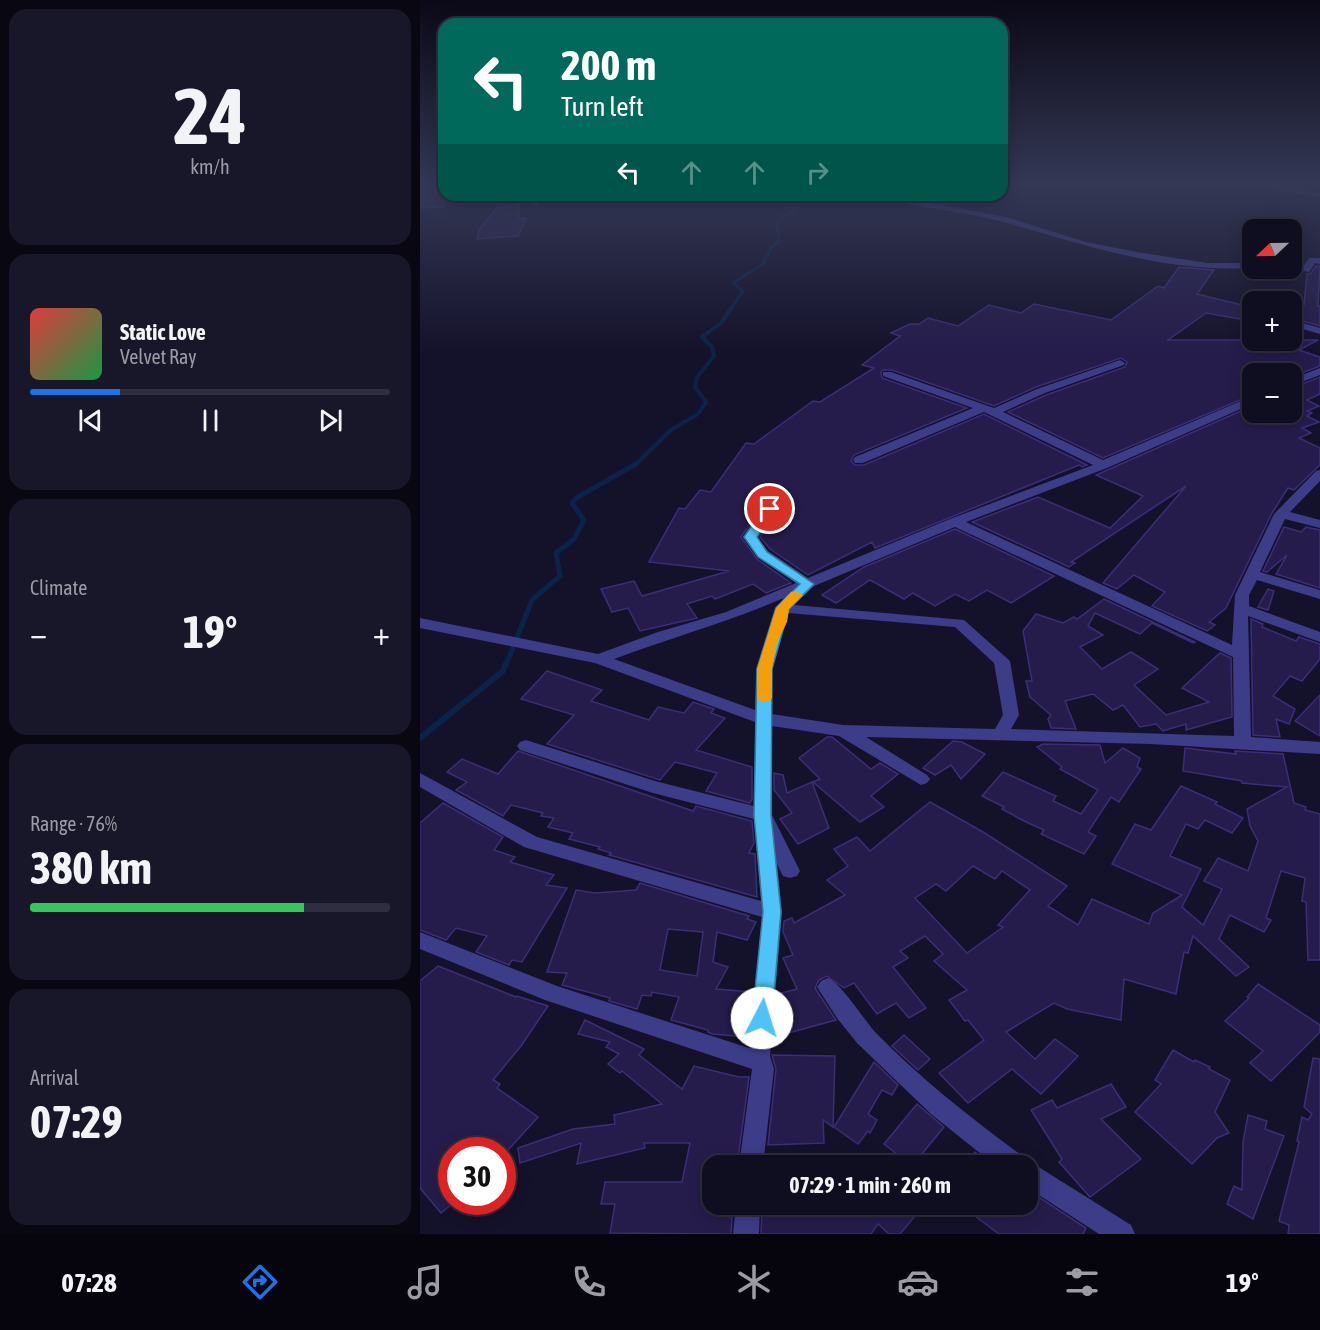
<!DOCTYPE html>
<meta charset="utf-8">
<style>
:root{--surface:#0f0d20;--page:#181629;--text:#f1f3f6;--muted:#9b9ca5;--line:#2f2d3e;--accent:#1a73e8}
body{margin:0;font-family:"Asap Condensed",sans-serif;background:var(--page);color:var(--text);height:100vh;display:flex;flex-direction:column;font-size:22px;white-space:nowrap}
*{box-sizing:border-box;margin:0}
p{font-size:20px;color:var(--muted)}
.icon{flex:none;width:33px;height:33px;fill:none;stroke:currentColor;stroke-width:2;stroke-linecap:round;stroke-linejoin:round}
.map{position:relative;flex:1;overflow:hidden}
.panel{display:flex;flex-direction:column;gap:9px;padding:9px;background:#080712;width:420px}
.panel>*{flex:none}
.banner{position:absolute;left:18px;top:18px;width:570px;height:183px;border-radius:18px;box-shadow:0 3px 15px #0003,0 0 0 2px var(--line);background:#00695c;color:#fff;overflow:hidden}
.needle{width:39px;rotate:248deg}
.buttons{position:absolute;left:822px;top:219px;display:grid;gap:12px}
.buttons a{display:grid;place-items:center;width:60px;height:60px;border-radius:12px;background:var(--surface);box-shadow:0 3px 15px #0003,0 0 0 2px var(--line);font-size:30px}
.speed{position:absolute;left:18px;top:1137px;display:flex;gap:12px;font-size:30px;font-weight:700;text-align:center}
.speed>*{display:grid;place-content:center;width:78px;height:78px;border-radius:50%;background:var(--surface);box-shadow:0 3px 15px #0003,0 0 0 2px var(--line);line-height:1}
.speed .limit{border:9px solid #d22;background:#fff;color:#111}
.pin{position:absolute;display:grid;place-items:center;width:51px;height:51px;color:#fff;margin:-26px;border:3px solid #fff;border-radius:50%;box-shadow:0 2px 6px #0007}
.me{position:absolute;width:66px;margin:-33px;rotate:5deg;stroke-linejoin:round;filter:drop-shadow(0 0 4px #0008)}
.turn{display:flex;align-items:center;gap:21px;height:126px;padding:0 24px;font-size:27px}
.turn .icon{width:78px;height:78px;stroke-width:2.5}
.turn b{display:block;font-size:42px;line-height:51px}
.lanes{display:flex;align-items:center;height:57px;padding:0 24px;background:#0003;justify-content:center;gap:30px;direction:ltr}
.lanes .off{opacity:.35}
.big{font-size:45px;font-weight:700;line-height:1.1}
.panel .widget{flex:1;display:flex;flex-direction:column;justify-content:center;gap:9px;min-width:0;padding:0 21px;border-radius:18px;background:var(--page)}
.panel .dial{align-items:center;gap:0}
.dial b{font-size:78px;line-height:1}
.song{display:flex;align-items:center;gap:18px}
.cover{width:72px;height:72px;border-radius:9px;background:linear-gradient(135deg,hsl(0 70% 55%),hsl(140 70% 35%))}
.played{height:6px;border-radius:3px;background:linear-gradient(90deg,var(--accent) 25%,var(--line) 25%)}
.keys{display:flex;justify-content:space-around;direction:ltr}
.heat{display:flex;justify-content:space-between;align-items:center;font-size:33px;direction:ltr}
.charge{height:9px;border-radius:4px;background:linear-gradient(90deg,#34c759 76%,var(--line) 0)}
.trip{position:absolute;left:282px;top:1155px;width:336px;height:60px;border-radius:18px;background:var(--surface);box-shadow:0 3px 15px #0003,0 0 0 2px var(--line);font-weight:700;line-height:60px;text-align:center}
.tab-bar{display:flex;height:96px;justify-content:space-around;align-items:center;background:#06050d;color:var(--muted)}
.tab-bar .icon{width:42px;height:42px}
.tab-bar .on{color:var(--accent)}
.tab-bar b{font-size:27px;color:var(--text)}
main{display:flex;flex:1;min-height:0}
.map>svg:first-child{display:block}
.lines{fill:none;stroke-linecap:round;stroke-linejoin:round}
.stream-far3{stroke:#0b2349;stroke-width:3}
.stream-far2{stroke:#0b2349;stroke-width:4}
.stream-far1{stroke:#0b2349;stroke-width:5}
.stream{stroke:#0b2349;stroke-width:6}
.building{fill:#251c4b;stroke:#3b2e77;stroke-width:1.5;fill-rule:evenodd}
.street{fill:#3d3c89;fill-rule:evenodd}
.route{fill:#4fc3f7;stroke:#337fa1;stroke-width:1.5}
.slow{fill:#f59e0b}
</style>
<main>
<section class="panel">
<div class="widget dial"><b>24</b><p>km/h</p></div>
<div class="widget">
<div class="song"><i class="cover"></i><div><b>Static Love</b><p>Velvet Ray</p></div></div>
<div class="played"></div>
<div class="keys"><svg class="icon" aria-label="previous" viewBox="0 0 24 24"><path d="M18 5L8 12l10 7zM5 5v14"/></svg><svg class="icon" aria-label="pause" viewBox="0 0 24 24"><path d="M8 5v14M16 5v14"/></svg><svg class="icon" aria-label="next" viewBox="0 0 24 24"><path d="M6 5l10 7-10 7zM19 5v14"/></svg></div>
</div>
<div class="widget"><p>Climate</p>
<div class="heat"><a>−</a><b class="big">19°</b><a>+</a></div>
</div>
<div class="widget"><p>Range · 76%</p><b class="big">380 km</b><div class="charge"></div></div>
<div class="widget"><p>Arrival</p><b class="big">07:29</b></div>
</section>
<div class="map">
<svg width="900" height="1234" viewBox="0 0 900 1234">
<rect width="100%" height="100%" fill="#14112a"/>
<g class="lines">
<!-- stream-far3 -->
<path class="stream-far3" d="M311,308L323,291L313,283L343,264L351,248L359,242L357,224L364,216L374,212L376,207L359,199V195"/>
<!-- stream-far2 -->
<path class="stream-far2" d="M214,466L251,430L278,414L286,402L275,387L277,377L294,356L292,347L282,337L301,323L312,307"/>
<!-- stream-far1 -->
<path class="stream-far1" d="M86,665L112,600L140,576L136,553L154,539L164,520L152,503L156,498L216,464"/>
<!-- stream -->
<path class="stream" d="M0,738L83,671L86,663"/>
</g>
<!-- building -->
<g class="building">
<path d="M5,183H24V207L0,208V189H4Z"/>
<path d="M87,195H100L98,218H106L98,236L57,239L59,230Z"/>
<path d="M896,266H900L898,306H900V326L872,318V303L884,305L887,274L891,273Z"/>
<path d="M759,267L794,270L777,294L826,306L820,319L786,313L748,340H832V352L848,340H898L879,350L900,357V366L872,377V374H846L832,369V395L683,458L588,412L626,395L705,367L707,362L701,358L616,387L574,406L472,370H463L461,372L462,378L547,408L434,455L431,461L435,465H444L564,414L667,465L662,467L659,465L455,548L452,542L388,575L350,549L340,537L367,498L363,493H353L321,537L337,559L371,583L346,593L333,584L295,599L292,596L267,604L277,618L220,631L208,608L192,612L181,589L214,581L222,596L309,571L229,562L259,508L265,509L280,490L291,492L326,443L334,444L393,401L400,402L454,368L442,365L480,336L471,333L490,324H499L508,318L538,326L569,305L601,313L614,304L691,320L738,286L744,288Z"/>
<path d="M900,377V394L887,400L899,406L887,411L892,413L887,416L899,422L882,428L891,433L879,438L900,448V465L874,490L868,488L852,513L806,608L789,622L795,625L787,631L732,606L745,592L714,575L697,589L683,583L766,486L651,562L655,563L649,567L552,522L618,497L690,528L723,496L676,475L832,406V412H872V388Z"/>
<path d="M864,527L881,532L886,527L900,530V588L856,574L867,555L847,572L843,571Z"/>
<path d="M535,529L634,576L591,603L567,590L549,601L535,594L515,606L493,593L484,599L450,580L416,603L402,595L444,567Z"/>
<path d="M848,589L854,591L848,610L838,607Z"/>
<path d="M684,599L775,642L773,643L732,623L720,634L675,613L668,626L683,635L660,647L682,669L711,652L738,669L714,685L746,715L789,702L762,688L800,653L811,658L812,717L766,730V724L743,731L736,724L720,727L703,705L693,710L673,694L645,701L656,729L631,728L628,719L631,715L610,697L606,681H612L603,631L616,614L643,623L654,617L657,619Z"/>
<path d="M831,619L843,624L842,627L876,641L879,637L900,644V659L882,681L870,676L853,696L875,709L869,724L856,719L860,737L833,735Z"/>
<path d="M127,671L182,690L171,701L229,720L238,707L264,713L273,702L294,709L291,713L305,718L276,750L332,767V799L330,803L286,791L297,773L255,762L240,780L127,744L154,715L101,699Z"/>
<path d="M900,695V736L875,721Z"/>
<path d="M407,737H412L451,769L460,763L478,774L451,796L464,807L440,822L393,782L400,779L379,758Z"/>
<path d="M533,741L542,742L565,754L541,779L531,765L515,775L503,768Z"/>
<path d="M623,744L680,745L685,763L703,748L720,758L717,767L721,769L699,802L691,797L668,832L676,836L664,854L621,834L624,830L604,821L582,809L584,807L562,796L583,772L636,796L633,801L661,814L678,790L640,769L642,767L617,747Z"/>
<path d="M765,748L816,754L815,751L863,754L874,803L886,807L885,810L900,814V960H888L886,902L882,901L885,878L861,871L846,918L851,920L844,932L810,915L799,939L829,967L816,976L773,936L768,953L764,952L756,994L704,979L701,1020L647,1009L634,1003L586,1032L615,1059L635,1039L658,1056L621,1094L592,1069L548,1103L519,1073L564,1040L548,1020L545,1021L529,1000L547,990L514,961L523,954L505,936L480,951L488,958L473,967L506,1008L489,1018L476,1003L457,1014L434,983L424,988L407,976L399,980L395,988L416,1020L361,1035L356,1015L357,994L377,989L363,958L373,955L363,932L364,921L372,918L374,923L425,895L407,880L428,866L414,849L437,837L450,851L510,802L563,832L647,886L628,906L658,925L672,899L729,924L733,913L762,895L692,864L715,824L731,830L761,786L797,802L795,804L823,818L812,833L785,820L778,829L766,824L750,856L781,869L762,907L783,925L802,889L784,881L798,858L828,871L838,841L830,826L827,809L867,787L822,783V781L763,771ZM553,866L575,879L582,871L610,890L578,925L583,927L547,953L495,898L516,884L526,891Z"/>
<path d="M98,751L273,811L276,806L332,821L334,843L329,853L335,854L337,897L189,855L191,853L178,849L180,847L149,839L153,833L128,827L134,818L121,816L123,813L91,805L83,816L36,790L47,782L27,772L42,759L78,774Z"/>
<path d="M354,773L363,775L367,793L392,782L409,828L378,844L360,819L372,813L354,790Z"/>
<path d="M23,803L83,837L74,850L95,857L90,862L134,875L126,885L147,888L102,962L92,960L89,965L56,952L67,936L36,928L26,940L0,930V823Z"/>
<path d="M220,883L329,916L327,919L336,922L327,940L297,932L293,962L308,967L296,989L332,992L327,1037L292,1034L288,1032V1030L251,1020L259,997L232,992L231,996L222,995L217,1009L189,1001L190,998L142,985L147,973L127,972L156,890L175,893L216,890ZM248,929L283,932L277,976L240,970Z"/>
<path d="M18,966L96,997L97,996L128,1006L101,1046L73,1080L80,1084L77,1088L118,1117L88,1150H32V1204L21,1213L0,1188V981Z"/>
<path d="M838,984L900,1025V1032L851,1081L830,1063L843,1051L805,1021L829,998L827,997Z"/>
<path d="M165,1020L224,1049L219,1055L262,1089L274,1066L319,1077H329L317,1166H292V1204H311L309,1217H312L311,1234L190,1233L195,1204H181L185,1182H262L270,1143H224L225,1148L157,1164L161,1143L100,1163L98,1148L153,1129L195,1124L194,1115L242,1104L202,1071L200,1073L188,1064L199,1054L186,1047L190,1042L158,1034Z"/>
<path d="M484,1035L510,1059L498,1070L472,1046Z"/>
<path d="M753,1050L774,1062L775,1060L790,1067L789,1069L810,1080L795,1112L809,1133L797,1138L772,1164L715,1112L741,1084L735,1080Z"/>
<path d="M352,1055L415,1056L413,1127L403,1120L404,1143L348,1145L356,1069Z"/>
<path d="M893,1058L900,1059V1234H868L869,1225L859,1221L879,1142L877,1141L882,1117L888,1120L892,1114L884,1107Z"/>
<path d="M454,1062L478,1085L472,1095L462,1090L448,1114L457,1120L450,1133L448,1131L438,1144L414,1127Z"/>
<path d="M691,1084L706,1107L681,1119L721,1159L670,1197L639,1162L642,1159L611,1110L632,1100L637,1108Z"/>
<path d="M497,1104L524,1127L492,1166L464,1144Z"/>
<path d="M828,1115L847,1121L845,1129L864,1136L833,1219L807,1204L814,1186L822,1190L823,1142Z"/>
<path d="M555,1152L572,1166H545Z"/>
<path d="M608,1190L666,1228L663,1234H579L539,1204H608Z"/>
<path d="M346,1204H505L480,1234H469L458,1224L451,1234H341L342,1210Z"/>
</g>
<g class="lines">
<!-- street -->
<g class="street">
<path d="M816,183H833L900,193V197Z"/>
<path d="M113,195H121L118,206L111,204Z"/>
<path d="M482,198L586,217L666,242L717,252L787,263H832L833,268C749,273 667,246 587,223C552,213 515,210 479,202V198Z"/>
<path d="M889,258H900V264L895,263L889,272L864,268H872V266L883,267Z"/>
<path d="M872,320L900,328V334L872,326Z"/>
<path d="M700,360L705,363L704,365L625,393L583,412L683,460L828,398L832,397V404L687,468L546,522L812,645L815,595L854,514L896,471L900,470V481L870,512L900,520V528L865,519L840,572L900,590V599L837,580L829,595V606L900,632V642L828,616L831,737L900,742V754L731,744L446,737L507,775L510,779L507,783L501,785L419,736L352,726V815L380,871L377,876L370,878L363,876L357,864L362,912L350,1056L354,1069L343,1166H319L332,1069L125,1000L0,949V932L137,986L329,1048L342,917L104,847L0,787V773L117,837L341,901L334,819L233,793L100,750L97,746L100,742L106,740L235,781L334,806L335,722L175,663L0,628V618L178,654L238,632L306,612L376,583L338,557L323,537L353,495H363L365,498L337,537L348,551L388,578L530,519L673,465L564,412L443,463H435L433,460L435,457L553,408L463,376V372H471L574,408L617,389ZM535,527L813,657L814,736L591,729L599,715L590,661L544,620L374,605L394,586ZM364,598L355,608L336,669L335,710L194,659C250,638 308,622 364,598ZM368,613L535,627L574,663L583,715L575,729L423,725L352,714V669Z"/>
<path d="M900,368V375L872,386V379Z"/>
<path d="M408,978C421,983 444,1020 456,1033C501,1079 552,1119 605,1158L607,1163L617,1166L711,1225L715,1234H679L608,1188V1166H576L511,1114L437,1043L417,1018L397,987L401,981Z"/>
<path d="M316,1204H340L339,1234H313Z"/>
</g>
</g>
<!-- sky -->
<linearGradient id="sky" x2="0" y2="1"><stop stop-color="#0b0917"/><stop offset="0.52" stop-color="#343855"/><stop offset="1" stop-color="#343855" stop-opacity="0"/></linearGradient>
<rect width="900" height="355" fill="url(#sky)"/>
<!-- route -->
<path class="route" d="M350,505L356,509L337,537L347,552L394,584L369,609L352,669L351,815L361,912L352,1018L349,1024L342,1026L335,1024L332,1018L343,912L334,815L337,669L356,608L380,584L338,557L324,537L345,506Z"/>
<!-- slow -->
<path class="slow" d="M376,591L383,595L369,609L367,622L357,642L352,669V698L350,701H340L337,698V669L356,608L371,592Z"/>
</svg>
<div class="buttons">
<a><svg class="needle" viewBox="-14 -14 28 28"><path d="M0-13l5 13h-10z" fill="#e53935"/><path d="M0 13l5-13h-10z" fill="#9b9ca5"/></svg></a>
<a>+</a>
<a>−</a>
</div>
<div class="speed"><div class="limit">30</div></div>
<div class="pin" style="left:350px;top:509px;background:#d93025"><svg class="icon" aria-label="arrive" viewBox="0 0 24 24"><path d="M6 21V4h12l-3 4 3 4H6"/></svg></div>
<svg class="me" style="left:342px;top:1018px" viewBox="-20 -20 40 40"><circle r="19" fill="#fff"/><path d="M0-13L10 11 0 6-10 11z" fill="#4fc3f7"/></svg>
<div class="trip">07:29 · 1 min · 260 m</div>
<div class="banner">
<div class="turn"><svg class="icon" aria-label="left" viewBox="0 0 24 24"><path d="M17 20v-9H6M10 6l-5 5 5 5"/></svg><div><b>200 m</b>Turn left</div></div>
<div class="lanes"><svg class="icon" aria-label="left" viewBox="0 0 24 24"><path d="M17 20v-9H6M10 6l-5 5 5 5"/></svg><svg class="icon off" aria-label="ahead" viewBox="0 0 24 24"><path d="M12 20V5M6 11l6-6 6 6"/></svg><svg class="icon off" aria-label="ahead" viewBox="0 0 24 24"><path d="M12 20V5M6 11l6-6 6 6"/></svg><svg class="icon off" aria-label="right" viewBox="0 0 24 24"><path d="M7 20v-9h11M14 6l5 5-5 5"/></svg></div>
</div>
</div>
</main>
<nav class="tab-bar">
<b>07:28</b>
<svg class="icon on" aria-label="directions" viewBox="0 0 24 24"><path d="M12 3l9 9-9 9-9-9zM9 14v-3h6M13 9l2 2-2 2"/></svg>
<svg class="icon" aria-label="music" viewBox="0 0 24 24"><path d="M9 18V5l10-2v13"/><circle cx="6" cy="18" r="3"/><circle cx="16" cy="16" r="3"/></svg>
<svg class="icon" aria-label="phone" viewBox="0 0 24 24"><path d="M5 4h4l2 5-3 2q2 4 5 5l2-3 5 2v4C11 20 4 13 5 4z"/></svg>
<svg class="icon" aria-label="climate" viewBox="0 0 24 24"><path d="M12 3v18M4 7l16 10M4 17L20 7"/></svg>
<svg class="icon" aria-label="car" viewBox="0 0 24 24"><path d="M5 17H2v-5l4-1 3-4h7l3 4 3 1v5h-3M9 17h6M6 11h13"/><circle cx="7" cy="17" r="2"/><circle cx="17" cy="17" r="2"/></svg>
<svg class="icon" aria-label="filters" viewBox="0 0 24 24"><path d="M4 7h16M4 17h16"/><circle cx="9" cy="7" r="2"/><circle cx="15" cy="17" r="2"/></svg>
<b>19°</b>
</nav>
